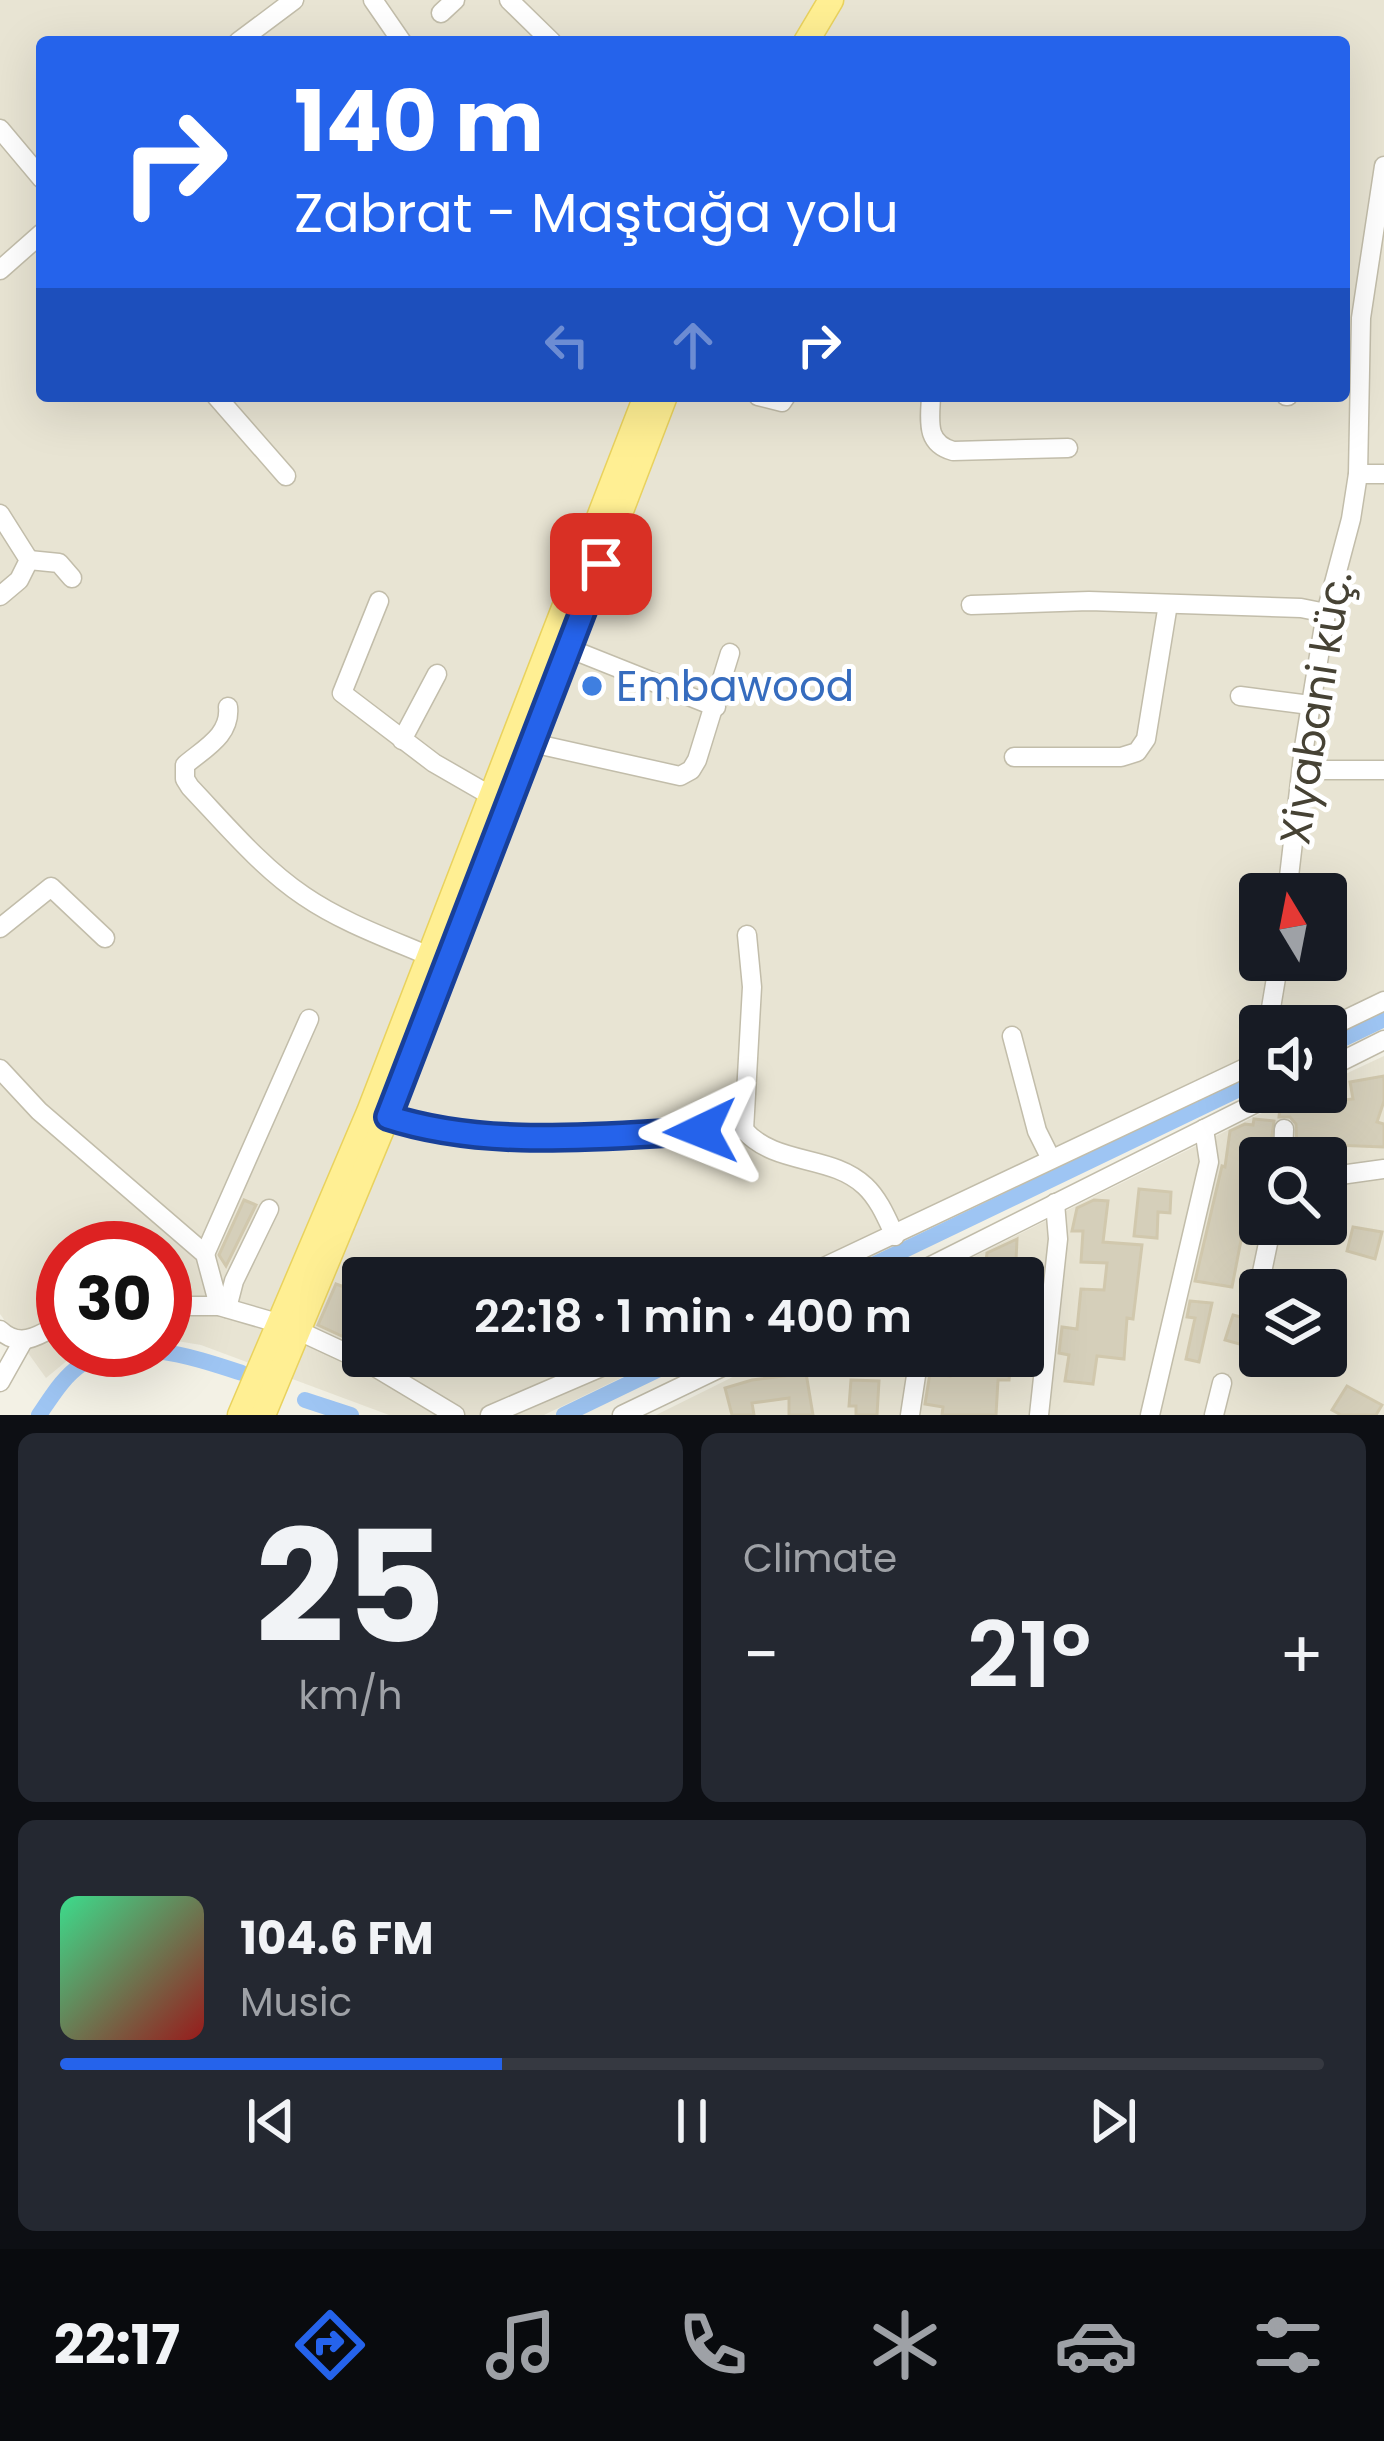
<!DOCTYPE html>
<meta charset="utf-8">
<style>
:root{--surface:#171b24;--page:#242831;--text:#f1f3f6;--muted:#9ea1a6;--line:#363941;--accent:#2563eb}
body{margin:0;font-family:Poppins,sans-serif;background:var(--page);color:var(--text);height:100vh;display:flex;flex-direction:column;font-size:45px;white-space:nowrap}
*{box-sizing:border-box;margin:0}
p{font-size:39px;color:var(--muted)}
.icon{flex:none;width:66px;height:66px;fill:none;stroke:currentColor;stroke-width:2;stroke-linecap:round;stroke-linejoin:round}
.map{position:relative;height:1415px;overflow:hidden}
.details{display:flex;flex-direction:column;gap:18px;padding:18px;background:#0d0f14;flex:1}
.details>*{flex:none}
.guide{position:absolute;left:36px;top:36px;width:1314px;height:366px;border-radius:12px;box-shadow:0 12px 48px #0002;background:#2563eb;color:#fff;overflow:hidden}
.needle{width:78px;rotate:350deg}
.controls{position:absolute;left:1239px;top:873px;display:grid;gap:24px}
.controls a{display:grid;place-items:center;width:108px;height:108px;border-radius:12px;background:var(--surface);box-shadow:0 12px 48px #0002;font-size:60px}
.speed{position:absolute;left:36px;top:1221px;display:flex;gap:24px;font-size:60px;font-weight:700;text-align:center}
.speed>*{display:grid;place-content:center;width:156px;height:156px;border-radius:50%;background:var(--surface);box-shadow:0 12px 48px #0002;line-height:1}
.speed .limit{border:18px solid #d22;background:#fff;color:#111}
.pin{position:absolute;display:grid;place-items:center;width:102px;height:102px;color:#fff;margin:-51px;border-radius:24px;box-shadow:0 6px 18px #0006}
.me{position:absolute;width:132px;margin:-66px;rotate:268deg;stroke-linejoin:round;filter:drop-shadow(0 0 9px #0008)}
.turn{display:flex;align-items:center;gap:42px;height:252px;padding:0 60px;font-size:54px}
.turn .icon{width:156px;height:156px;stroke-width:2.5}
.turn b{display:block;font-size:84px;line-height:102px}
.lanes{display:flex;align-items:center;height:114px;padding:0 60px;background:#0003;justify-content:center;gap:60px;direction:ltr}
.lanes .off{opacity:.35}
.big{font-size:90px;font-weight:600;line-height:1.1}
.details .tile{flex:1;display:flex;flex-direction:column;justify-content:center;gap:18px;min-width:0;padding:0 42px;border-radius:18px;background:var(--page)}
.details .dial{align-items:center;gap:0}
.dial b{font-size:156px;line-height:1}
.song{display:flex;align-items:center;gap:36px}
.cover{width:144px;height:144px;border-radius:18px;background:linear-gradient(135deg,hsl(150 70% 55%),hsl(0 70% 35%))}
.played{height:12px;border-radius:6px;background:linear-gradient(90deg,var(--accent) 35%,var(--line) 35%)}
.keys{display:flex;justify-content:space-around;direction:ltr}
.heat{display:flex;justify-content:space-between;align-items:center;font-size:66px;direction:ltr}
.details .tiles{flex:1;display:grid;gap:18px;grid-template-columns:1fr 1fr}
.tile:last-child{grid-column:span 2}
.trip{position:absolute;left:342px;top:1257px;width:702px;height:120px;border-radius:12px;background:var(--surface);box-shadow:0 12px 48px #0002;font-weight:600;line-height:120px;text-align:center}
.tabs{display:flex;height:192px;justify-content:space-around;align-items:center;background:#090b0e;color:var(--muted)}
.tabs .icon{width:84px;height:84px}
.tabs .selected{color:var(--accent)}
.tabs b{font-size:54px;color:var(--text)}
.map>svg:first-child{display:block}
.residential{fill:#e8e4d3;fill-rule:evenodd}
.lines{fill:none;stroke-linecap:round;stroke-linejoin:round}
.canal{stroke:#9ec5f3;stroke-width:16}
.building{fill:#d5cfba;stroke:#d1c8ad;stroke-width:3}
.minor-casing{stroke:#c2bdaa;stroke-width:21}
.major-casing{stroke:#e9d25e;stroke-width:27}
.minor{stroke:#fff;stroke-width:18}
.major{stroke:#ffef93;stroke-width:24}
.route-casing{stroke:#184099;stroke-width:30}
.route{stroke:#2563eb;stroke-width:21}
.shop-dot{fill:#3f7fe0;stroke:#fff;stroke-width:4.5}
.labels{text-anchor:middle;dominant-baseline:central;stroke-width:10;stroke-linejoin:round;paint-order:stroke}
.shop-label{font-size:42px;fill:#366cbe;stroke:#fff;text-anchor:start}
.street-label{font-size:42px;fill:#464234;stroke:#fff}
</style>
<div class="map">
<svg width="1384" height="1415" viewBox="0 0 1384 1415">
<rect width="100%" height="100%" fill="#f3f1e5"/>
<!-- residential -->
<g class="residential">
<path d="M0,0H1384V1010L1326,1026H1260V1069L828,1278H363V1356H666L544,1415H389L201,1345L165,1339V1248H63V1350H80L46,1378L0,1314ZM42,42H1344V396H42ZM1260,894H1326V960H1260Z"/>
<path d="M1384,1056V1415H656L775,1356H1023V1278H931L1260,1114L1307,1092H1326V1083ZM1260,1158H1326V1224H1260ZM1260,1290H1326V1356H1260Z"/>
</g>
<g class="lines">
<!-- canal -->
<g class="canal">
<path d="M1326,1047L1384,1019"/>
<path d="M846,1278L1260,1079"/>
<path d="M305,1400L351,1415"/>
<path d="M39,1415C52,1396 63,1377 82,1364C127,1334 196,1358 242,1373"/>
<path d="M564,1415L686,1356"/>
</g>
</g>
<!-- building -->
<g class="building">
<path d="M1384,1076V1101L1377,1122L1384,1124V1147L1334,1145L1331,1161L1297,1154L1296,1124L1290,1117H1279L1280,1107L1301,1104L1300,1097L1323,1093L1325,1102L1353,1099L1350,1082Z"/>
<path d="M1254,1119L1274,1121L1270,1150H1257L1252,1183H1257L1255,1204H1250L1247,1231L1243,1230L1232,1287L1195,1281L1222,1166L1225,1167L1230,1131L1245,1124L1253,1125Z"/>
<path d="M1139,1189L1171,1192L1170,1213L1158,1212L1157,1238L1134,1236Z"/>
<path d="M244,1200L256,1205L226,1266L219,1255Z"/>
<path d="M1094,1200L1108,1201L1103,1242L1142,1245L1133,1319L1127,1318L1124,1359L1097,1356L1093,1384L1065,1381L1069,1355L1059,1353L1062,1327L1077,1329L1081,1289L1104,1290L1107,1263L1081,1262L1083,1231H1072L1077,1208Z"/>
<path d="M1353,1227L1382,1232L1375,1259L1347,1251Z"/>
<path d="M1017,1239L1016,1261H1009L1008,1278H984L987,1253Z"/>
<path d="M336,1284L363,1294L346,1338L318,1325Z"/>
<path d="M1190,1301L1212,1303L1199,1362L1186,1359L1195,1318L1187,1317Z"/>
<path d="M1233,1315L1260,1322V1339L1253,1337L1250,1347L1225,1340Z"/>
<path d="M952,1356H1011L1009,1380H998L996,1415H942L943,1407L925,1404L930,1373L950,1376Z"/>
<path d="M806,1373L813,1415H789V1398L752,1403L754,1415H732L725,1388L752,1380Z"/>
<path d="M851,1380L879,1381L877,1415H856V1406H849Z"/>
<path d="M1347,1386L1382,1405L1376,1415H1341L1332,1410Z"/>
</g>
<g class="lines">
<defs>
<g id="minor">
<path d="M373,0L402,42"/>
<path d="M509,0L552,42"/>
<path d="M441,13L455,0"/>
<path d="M238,42L294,0"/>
<path d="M0,129L42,179"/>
<path d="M0,270L42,233"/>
<path d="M216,396L286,476"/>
<path d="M758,396L782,402L786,396"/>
<path d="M931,396C930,421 925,443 953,451L1068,448"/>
<path d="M1286,396H1288"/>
<path d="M1358,474H1384"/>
<path d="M0,514L29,560L19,580L0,596"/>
<path d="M29,560L59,563L72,578"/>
<path d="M379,601L342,693L434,763L493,797"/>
<path d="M971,605L1089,601L1301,608L1326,613"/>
<path d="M568,648L716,707"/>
<path d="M1240,696L1310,705"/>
<path d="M228,707C231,735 205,748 185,765V779L190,787C226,825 261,867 304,896C342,922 387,938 429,956"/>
<path d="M402,740L437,674"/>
<path d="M532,743L680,776L691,770L697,760L730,653"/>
<path d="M1014,757H1121L1137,752L1146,739L1168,604"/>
<path d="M1302,770H1384"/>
<path d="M1287,894L1304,747L1326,613L1351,519L1358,474L1361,318L1384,166"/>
<path d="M0,928L51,887L105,938"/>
<path d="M1268,1026L1279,960"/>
<path d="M1326,1029L1384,1001"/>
<path d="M1012,1036L1037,1131L1051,1159"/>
<path d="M0,1069L39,1111L205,1254L219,1306"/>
<path d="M1326,1069L1384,1040"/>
<path d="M387,1117C495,1152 632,1134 744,1130L752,987L747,935"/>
<path d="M744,1130C776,1166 831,1154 865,1186C879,1199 887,1219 895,1236"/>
<path d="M1283,1158L1284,1129"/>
<path d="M1326,1177L1384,1169"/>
<path d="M205,1254L309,1019"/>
<path d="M801,1278L1260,1061"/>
<path d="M907,1278L1278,1092"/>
<path d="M1256,1301L1272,1224"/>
<path d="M165,1306H219L281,1324"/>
<path d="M227,1308L234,1281L269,1209"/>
<path d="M0,1330C21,1350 41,1334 63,1322"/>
<path d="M299,1331L370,1364L455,1415"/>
<path d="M0,1382L23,1341"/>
<path d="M490,1415L627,1356"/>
<path d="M622,1415L745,1356"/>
<path d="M910,1415L919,1356"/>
<path d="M1039,1415L1058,1239L1055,1203"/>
<path d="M1150,1415L1209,1162L1204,1129"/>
<path d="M1214,1415L1222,1383"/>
</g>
<g id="major">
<path d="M806,42L831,0"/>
<path d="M583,610L665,396"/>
<path d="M240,1415L369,1112L646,396"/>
<path d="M263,1415L387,1117L560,670"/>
</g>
</defs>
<!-- minor casing -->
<use href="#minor" class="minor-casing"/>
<!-- major casing -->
<use href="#major" class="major-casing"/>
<!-- minor -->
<use href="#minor" class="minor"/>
<!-- major -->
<use href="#major" class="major"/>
</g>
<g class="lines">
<defs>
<path id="route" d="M601,564L388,1117C486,1149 600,1136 701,1131"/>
</defs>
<!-- route casing -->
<use href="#route" class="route-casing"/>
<!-- route -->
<use href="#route" class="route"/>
</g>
<!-- markers -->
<circle class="shop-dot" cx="592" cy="686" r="12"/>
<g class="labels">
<!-- shop labels -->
<g class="shop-label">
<text x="616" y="686">Embawood</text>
</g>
<!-- street labels -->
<g class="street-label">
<text transform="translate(1316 708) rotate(-81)">Xiyabani küç.</text>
</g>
</g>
</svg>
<div class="controls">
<a><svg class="needle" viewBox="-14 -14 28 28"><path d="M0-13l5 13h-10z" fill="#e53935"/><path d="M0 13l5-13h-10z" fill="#9ea1a6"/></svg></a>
<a><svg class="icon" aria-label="sound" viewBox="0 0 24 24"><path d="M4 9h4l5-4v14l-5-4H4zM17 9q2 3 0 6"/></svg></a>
<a><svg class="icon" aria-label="search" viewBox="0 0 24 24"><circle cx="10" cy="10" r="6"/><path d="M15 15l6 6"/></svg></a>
<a><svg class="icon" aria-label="layers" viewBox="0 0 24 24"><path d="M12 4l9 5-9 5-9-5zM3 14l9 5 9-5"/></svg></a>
</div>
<div class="speed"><div class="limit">30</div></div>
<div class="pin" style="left:601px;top:564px;background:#d93025"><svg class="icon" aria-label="arrive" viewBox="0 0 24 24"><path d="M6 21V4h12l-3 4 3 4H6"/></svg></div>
<svg class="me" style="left:701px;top:1131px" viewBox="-20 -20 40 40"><path d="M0-17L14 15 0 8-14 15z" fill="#2563eb" stroke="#fff" stroke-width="4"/></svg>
<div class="trip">22:18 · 1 min · 400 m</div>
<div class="guide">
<div class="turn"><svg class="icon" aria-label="right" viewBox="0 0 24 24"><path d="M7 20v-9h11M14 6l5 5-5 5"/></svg><div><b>140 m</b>Zabrat - Maştağa yolu</div></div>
<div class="lanes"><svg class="icon off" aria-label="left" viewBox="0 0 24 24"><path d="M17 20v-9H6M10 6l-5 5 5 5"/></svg><svg class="icon off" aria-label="ahead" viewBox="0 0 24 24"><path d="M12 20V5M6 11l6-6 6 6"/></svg><svg class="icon" aria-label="right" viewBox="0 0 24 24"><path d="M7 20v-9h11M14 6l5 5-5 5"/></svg></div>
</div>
</div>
<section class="details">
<div class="tiles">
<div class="tile dial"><b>25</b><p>km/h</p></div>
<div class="tile"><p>Climate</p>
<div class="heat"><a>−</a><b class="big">21°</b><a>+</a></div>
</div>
<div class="tile">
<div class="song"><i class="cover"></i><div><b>104.6 FM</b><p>Music</p></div></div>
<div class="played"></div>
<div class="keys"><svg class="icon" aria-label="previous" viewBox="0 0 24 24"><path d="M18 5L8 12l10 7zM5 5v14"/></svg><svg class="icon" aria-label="pause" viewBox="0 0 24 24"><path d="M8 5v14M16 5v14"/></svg><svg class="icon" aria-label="next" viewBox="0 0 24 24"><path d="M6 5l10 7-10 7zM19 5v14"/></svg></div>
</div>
</div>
</section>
<nav class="tabs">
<b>22:17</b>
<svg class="icon selected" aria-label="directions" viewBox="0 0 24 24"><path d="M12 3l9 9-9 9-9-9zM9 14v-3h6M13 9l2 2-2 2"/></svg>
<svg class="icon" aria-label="music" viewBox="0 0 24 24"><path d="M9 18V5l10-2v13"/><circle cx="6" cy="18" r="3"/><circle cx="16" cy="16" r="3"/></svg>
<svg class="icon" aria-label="phone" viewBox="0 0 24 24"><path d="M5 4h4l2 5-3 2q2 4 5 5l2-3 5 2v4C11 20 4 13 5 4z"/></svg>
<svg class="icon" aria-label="climate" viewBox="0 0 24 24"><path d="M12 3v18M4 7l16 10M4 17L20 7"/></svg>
<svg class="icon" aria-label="car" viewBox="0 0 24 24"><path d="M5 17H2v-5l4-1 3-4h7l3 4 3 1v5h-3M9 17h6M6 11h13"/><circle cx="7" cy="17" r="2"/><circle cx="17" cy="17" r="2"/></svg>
<svg class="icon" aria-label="filters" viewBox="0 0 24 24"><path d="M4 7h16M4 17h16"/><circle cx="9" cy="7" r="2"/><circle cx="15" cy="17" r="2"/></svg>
</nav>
